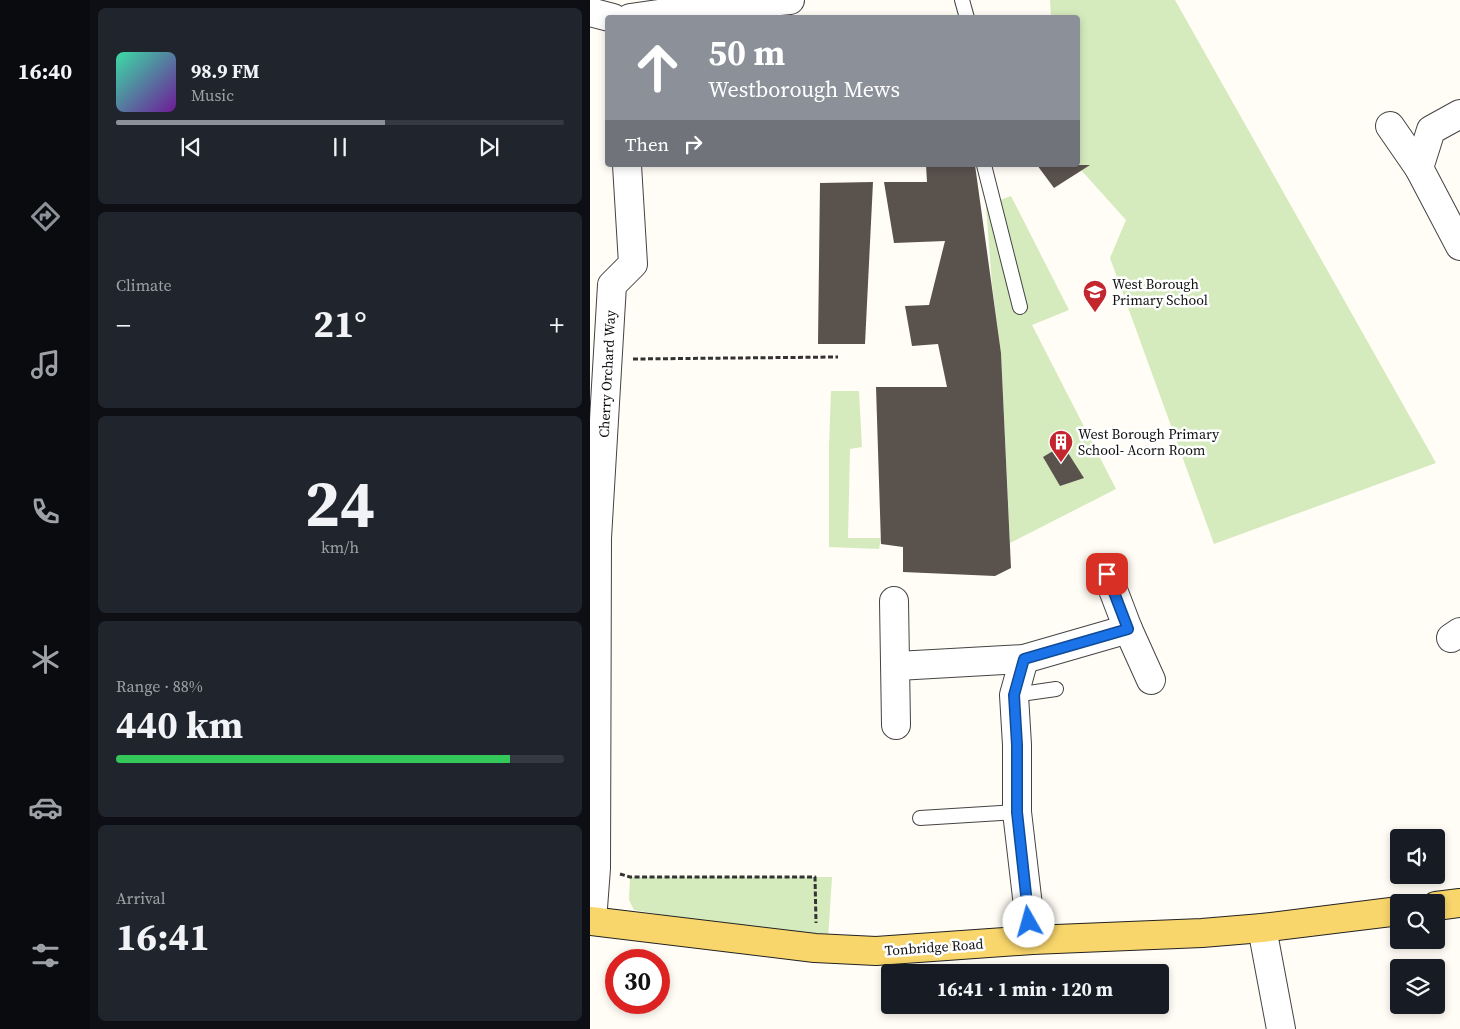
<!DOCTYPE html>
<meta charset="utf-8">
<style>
:root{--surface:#171b24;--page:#20242c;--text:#f1f3f6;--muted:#9ea1a6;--line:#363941;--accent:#8c9099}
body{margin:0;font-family:"Source Serif 4",serif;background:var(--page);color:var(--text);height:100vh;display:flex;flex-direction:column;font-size:19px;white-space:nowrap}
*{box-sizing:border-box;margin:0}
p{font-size:16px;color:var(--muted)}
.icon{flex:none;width:28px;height:28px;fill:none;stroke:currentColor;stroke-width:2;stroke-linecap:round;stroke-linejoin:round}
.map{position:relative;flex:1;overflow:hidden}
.side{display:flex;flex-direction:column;gap:8px;padding:8px;background:#0d0f14;width:500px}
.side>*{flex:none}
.banner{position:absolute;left:15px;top:15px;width:475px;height:152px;border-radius:5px;box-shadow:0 2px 8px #0003;background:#8c9099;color:#fff;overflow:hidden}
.controls{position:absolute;left:800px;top:829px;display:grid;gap:10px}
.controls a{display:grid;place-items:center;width:55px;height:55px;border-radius:5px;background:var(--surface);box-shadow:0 2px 8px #0003;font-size:25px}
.speed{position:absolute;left:15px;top:949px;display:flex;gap:10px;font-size:25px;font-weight:700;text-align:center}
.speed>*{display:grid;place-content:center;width:65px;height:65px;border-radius:50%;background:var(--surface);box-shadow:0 2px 8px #0003;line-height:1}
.speed .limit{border:8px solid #d22;background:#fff;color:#111}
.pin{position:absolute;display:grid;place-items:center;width:42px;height:42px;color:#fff;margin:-21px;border-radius:10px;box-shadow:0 2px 8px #0006}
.me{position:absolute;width:55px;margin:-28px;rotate:353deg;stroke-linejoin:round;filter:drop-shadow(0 0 4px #0008)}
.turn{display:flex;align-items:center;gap:18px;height:105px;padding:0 20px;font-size:22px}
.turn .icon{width:65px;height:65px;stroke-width:2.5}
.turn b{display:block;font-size:35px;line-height:42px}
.then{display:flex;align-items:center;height:48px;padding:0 20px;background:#0003;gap:10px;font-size:19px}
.big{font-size:38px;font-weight:700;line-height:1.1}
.side .widget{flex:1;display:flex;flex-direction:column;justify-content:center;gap:8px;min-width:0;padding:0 18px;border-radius:8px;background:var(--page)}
.side .dial{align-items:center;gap:0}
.dial b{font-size:65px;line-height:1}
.song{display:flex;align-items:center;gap:15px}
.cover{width:60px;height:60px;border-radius:8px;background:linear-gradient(135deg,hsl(160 70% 55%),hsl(280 70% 35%))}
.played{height:5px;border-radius:2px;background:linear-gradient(90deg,var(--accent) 60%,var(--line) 60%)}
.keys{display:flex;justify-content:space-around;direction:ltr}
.heat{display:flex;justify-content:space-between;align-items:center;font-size:28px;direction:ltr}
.charge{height:8px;border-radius:4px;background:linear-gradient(90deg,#34c759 88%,var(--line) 0)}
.trip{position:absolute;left:291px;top:964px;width:288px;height:50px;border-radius:5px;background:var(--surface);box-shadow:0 2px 8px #0003;font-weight:700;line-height:50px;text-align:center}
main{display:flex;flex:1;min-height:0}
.dock{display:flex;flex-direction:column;width:90px;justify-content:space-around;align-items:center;background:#090b0e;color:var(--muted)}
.dock .icon{width:35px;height:35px}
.dock .current{color:var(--accent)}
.dock b{font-size:22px;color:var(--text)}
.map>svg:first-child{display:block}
.green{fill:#d5ebbd}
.building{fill:#5a524d}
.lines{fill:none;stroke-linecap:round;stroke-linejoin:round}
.lane-casing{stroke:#444;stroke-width:16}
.street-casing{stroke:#444;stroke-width:30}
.primary-casing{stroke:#222;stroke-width:30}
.path{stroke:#333;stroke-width:3;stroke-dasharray:5 2.5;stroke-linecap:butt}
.lane{stroke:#fff;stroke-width:14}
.street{stroke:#fff;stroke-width:28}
.primary{stroke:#f9d66b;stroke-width:28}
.route-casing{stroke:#114b97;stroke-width:12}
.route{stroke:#1a73e8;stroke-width:9}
.labels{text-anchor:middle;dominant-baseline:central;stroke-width:5;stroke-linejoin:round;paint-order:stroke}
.poi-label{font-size:14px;fill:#111;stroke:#fff;text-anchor:start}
.street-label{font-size:14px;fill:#111;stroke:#fff}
</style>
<main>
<nav class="dock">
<b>16:40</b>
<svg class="icon current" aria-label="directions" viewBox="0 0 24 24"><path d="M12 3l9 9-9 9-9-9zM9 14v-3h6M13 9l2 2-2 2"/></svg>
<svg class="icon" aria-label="music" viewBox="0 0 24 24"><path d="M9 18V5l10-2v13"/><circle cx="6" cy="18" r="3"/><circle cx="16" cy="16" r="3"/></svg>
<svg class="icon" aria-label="phone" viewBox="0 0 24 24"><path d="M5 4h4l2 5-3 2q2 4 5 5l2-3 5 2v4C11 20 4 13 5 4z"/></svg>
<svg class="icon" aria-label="climate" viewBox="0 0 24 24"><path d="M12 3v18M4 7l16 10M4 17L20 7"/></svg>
<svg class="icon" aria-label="car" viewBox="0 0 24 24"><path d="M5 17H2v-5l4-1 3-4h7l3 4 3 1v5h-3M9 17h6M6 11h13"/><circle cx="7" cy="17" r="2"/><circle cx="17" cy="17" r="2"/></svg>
<svg class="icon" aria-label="filters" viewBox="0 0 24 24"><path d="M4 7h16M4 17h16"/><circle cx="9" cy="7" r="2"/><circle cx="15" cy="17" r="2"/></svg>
</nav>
<section class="side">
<div class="widget">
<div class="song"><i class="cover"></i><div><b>98.9 FM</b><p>Music</p></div></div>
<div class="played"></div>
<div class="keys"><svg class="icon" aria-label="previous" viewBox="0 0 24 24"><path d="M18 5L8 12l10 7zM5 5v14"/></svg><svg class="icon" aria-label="pause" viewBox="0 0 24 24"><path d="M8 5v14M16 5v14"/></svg><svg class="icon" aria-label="next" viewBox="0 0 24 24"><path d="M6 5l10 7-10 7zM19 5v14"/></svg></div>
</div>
<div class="widget"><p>Climate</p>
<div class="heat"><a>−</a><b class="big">21°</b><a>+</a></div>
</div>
<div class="widget dial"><b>24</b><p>km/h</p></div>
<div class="widget"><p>Range · 88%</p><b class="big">440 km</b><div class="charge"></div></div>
<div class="widget"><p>Arrival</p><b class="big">16:41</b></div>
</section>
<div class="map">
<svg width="870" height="1029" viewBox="0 0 870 1029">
<rect width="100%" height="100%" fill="#fffdf5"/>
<!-- green -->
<g class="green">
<path d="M460,0H585L846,463L624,544L520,258L536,220L491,170L488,159V18L461,17Z"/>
<path d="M421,196L479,310L442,325L526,489L420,543L411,353L402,285L396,205Z"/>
<path d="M241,391H269L272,447L260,449L258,538H291L289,549L239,547V447Z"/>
<path d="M40,877H242L238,939H219L44,910L39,900Z"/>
</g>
<!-- building -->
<g class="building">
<path d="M336,165H385L411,353L421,568L405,576L313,572V547L291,544L286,387H357L348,344L322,346L315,306L339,305L355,241L304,243L294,182H337Z"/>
<path d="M447,165H500L464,188Z"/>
<path d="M283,182L275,344H228L230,183Z"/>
<path d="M473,445L494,478L470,486L453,457Z"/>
</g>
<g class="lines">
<defs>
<g id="lane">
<path d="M372,0L377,18"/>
<path d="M394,165L430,307"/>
<path d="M424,695L466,689"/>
<path d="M330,818L427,812"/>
</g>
<g id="street">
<path d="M0,12L23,18"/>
<path d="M40,18L105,9L200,0"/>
<path d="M870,114L841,130L829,168L870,246"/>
<path d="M800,126L829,168"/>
<path d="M517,574L538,629L561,680"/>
<path d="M304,601L306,725"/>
<path d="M861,638L870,632"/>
<path d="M434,659L424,695L427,745V812L442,940"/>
<path d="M307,666L434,659L538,629"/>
<path d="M2,921L6,868L7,538L22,285L43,264L37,165"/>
<path d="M672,928L691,1029"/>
</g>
<g id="primary">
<path d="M846,906L870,903"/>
<path d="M0,921L225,948L286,951L442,940L612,933L672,928L809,911"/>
</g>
</defs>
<!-- lane casing -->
<use href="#lane" class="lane-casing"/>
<!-- street casing -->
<use href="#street" class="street-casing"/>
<!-- primary casing -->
<use href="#primary" class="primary-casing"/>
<!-- path -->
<g class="path">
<path d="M43,359L248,357"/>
<path d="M30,874L40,877H225L226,923"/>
</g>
<!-- lane -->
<use href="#lane" class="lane"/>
<!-- street -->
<use href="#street" class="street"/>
<!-- primary -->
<use href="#primary" class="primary"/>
</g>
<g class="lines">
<defs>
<path id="route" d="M439,922L427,812V745L424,695L434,659L538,629L517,574"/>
</defs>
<!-- route casing -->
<use href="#route" class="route-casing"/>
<!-- route -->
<use href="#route" class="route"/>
</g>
<!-- icons -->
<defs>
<symbol id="school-pin" viewBox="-11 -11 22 30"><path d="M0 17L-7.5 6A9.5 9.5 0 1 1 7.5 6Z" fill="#c4262e" stroke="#fff"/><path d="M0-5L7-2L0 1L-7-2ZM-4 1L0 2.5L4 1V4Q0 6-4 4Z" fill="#fff"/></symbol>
<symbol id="building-pin" viewBox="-11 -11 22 30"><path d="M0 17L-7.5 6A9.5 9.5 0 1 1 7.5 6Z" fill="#c4262e" stroke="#fff"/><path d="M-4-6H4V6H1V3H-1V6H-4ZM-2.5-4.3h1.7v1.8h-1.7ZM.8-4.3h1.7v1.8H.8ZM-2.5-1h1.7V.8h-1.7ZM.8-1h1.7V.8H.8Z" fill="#fff"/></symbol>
</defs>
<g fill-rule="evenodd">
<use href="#school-pin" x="491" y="278" width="28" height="38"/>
<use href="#building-pin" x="457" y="428" width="28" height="38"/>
</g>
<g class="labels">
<!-- poi labels -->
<g class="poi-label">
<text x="522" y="284">West Borough<tspan x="522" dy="16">Primary School</tspan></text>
<text x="488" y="434">West Borough Primary<tspan x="488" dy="16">School- Acorn Room</tspan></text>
</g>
<!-- street labels -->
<g class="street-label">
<text transform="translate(17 374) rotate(-87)">Cherry Orchard Way</text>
<text transform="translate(344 947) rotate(-4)">Tonbridge Road</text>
</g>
</g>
</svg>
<div class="controls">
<a><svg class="icon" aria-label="sound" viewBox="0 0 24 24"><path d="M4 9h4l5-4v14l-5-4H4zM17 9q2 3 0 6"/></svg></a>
<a><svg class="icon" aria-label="search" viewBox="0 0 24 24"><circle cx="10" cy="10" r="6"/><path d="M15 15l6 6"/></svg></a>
<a><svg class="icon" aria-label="layers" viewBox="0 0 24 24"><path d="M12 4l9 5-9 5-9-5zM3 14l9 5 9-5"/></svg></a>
</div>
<div class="speed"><div class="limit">30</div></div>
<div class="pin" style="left:517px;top:574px;background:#d93025"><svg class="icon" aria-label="arrive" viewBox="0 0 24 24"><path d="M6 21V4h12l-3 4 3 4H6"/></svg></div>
<svg class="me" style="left:439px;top:922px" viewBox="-20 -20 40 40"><circle r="19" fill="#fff"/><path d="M0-13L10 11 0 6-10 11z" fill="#1a73e8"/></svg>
<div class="trip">16:41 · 1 min · 120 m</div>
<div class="banner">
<div class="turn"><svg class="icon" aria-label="ahead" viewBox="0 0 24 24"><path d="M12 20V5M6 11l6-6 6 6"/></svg><div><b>50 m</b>Westborough Mews</div></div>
<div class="then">Then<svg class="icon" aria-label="right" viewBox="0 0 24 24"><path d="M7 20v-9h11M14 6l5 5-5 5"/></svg></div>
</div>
</div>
</main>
